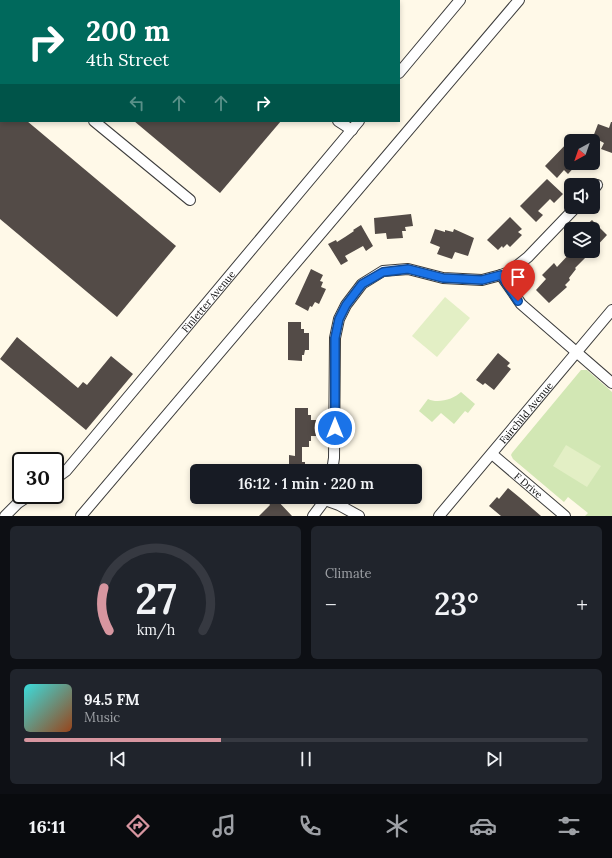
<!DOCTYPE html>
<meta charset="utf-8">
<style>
:root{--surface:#171b24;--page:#20242c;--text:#f1f3f6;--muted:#9ea1a6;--line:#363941;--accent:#d796a0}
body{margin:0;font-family:Lora,serif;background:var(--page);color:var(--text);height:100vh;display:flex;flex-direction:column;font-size:15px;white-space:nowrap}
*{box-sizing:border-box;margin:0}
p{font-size:13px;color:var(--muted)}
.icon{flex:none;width:22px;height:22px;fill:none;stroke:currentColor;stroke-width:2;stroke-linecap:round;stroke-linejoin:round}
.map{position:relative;height:516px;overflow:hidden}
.sheet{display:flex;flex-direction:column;gap:10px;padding:10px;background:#0d0f14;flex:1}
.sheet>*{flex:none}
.guide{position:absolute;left:0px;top:0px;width:400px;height:122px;box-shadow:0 2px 6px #0003;background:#00695c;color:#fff;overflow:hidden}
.needle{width:26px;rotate:220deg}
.controls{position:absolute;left:564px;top:134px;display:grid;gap:8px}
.controls a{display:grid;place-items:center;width:36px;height:36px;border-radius:6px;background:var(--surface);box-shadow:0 2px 6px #0003;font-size:20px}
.speed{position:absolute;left:12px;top:452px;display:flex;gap:8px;font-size:20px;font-weight:700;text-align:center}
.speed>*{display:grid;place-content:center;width:52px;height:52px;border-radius:50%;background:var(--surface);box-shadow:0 2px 6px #0003;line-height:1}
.speed .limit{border:2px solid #111;border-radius:6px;background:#fff;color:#111}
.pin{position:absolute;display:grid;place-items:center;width:34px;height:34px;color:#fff;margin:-41px -17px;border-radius:50% 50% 50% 0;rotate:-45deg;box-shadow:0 0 4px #0007}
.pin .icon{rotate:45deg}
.me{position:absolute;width:44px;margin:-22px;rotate:0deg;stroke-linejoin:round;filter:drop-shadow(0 0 3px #0008)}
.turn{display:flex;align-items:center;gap:14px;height:84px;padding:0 20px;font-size:18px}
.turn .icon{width:52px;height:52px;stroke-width:2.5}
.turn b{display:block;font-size:28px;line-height:34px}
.lanes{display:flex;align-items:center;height:38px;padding:0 20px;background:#0003;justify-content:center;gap:20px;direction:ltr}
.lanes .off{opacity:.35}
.big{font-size:30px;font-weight:600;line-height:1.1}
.sheet .tile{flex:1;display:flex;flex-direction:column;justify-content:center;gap:6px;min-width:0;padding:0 14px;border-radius:6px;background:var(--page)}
.sheet .dial{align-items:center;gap:0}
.dial svg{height:104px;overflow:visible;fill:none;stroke:var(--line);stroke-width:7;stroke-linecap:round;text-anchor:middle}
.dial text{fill:var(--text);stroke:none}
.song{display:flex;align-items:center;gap:12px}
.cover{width:48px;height:48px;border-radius:6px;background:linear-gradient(135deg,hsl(180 70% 55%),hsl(20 70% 35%))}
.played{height:4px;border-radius:2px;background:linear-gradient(90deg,var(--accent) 35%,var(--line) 35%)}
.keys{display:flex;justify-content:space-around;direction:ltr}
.heat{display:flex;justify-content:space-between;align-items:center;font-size:22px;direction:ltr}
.sheet .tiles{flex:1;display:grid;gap:10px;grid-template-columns:1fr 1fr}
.tile:last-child{grid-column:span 2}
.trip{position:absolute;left:190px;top:464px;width:232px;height:40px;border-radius:6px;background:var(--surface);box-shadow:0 2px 6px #0003;font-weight:600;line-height:40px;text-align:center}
.dock{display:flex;height:64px;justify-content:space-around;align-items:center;background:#090b0e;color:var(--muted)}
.dock .icon{width:28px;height:28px}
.dock .selected{color:var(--accent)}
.dock b{font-size:18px;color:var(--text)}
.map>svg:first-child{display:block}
.green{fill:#d2e7b4}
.pitch{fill:#e3efc5}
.building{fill:#534b47}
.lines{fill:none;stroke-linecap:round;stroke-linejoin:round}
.minor-casing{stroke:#3d3d3d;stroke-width:12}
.minor{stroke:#fff;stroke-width:10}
.route-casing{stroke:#114b97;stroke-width:10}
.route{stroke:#1a73e8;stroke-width:7}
.labels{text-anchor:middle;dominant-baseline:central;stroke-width:4;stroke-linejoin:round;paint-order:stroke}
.street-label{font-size:10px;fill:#0a0a0a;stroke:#fff}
</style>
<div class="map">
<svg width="612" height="516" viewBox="0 0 612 516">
<rect width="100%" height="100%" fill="#fff9e8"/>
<!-- green -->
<g class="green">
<path d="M581,370H587L612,392V516H585L588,513L568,497L564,502L513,459L511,455L512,453Z"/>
<path d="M461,392L475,404L468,413L465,411L454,424L441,413L432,422L419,411L428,399C438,404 454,399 461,392Z"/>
</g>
<!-- pitch -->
<g class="pitch">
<path d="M445,297L470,318L437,357L412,336Z"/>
<path d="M566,445L601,466L587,487L553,466Z"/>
</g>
<!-- building -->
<g class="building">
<path d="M0,121H27L176,246L117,317L0,219Z"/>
<path d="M134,121H281L220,193Z"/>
<path d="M611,122H612V153L601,149L604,143L593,137L598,124L609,128Z"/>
<path d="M571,139V163H578L568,174L564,170L557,178L545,166Z"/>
<path d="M547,179L563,194L554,203L550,199L538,211L543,215L536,222L520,206Z"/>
<path d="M411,214L413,226L405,227L406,231H402L403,238L387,239L386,233L375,234L374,218Z"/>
<path d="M510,217L522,229L518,232L522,235L510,247L507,244L503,248L502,246L498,250L487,240Z"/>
<path d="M592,220L607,235L593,250V229H582Z"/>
<path d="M361,225L373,246L366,251L363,246L345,256L348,261L341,265L328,244L336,240L337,242L345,237L354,231L353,230Z"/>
<path d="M435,229L445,232V230L453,232L454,229L474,238L468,256L455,252L452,259L437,254L440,247L430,243Z"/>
<path d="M572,251H592L575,268L576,269L569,278L570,280L565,285L567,287L549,303L536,290L546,279L542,275L554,263L557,267Z"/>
<path d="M311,269L323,275L320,281L323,282L321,287L326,289L319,304L315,302L312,307L310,306L308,311L295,304Z"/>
<path d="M288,322H301V329H304V333H309V350H305L304,355H302V361L288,360Z"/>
<path d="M17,337L78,388L83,382L87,385L111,356L133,374L86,430L0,359Z"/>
<path d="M498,353L510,363L507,366L511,369L494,390L485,383L483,385L476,380Z"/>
<path d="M295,408H308V415H311V420H316V436H311V441H309V447H302V462H305V471H289V455L295,456Z"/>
<path d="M508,488L519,497L541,516H501L489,506L497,497L499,499Z"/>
<path d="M275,498L292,516H259L270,505L269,503Z"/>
</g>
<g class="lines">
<defs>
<g id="minor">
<path d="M186,0L187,1"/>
<path d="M0,43H1"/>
<path d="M399,73L460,0"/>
<path d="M94,121L190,200"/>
<path d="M338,121L352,130"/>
<path d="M593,190L597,185"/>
<path d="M501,275L521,304L612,383"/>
<path id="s1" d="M492,454L565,516"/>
<path d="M332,471L334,458L335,338L339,319L346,305L362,284L383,271L408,269L443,278L482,280L501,275L509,272L528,257L576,207"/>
<path id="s2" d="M55,479L66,471L359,121"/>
<path d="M325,500L339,505L359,516"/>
<path d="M5,516L18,503L30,495"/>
<path d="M81,516L519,0"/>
<path d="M313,516L325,500L326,497"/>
<path id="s3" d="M439,516L612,310"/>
</g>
</defs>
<!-- minor casing -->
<use href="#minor" class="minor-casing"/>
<!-- minor -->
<use href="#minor" class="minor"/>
</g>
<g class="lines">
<defs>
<path id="route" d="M335,428V338L339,319L346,305L362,284L383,272L408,269L443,278L482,280L501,275L518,301"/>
</defs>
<!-- route casing -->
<use href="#route" class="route-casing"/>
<!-- route -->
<use href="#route" class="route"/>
</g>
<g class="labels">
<!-- street labels -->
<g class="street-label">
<text stroke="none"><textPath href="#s2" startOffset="235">Finletter Avenue</textPath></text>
<text stroke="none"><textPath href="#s3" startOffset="135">Fairchild Avenue</textPath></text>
<text stroke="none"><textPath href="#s1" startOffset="48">F Drive</textPath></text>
</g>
</g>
</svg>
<div class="controls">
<a><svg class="needle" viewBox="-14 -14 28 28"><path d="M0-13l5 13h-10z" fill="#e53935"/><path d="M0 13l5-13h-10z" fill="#9ea1a6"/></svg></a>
<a><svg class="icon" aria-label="sound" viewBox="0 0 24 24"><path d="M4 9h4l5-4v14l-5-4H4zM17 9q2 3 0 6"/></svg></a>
<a><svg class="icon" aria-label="layers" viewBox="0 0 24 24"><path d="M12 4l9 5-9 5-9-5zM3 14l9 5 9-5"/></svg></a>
</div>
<div class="speed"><div class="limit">30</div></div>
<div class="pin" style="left:518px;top:301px;background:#d93025"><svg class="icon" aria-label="arrive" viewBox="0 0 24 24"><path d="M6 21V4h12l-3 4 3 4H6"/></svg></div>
<svg class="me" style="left:335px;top:428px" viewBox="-20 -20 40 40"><circle r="17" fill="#1a73e8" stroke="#fff" stroke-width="3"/><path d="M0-11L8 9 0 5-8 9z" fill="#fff"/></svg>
<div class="trip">16:12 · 1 min · 220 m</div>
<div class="guide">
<div class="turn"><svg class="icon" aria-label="right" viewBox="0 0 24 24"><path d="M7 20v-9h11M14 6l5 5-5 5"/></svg><div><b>200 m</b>4th Street</div></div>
<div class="lanes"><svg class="icon off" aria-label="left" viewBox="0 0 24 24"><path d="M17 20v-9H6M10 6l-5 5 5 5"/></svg><svg class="icon off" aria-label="ahead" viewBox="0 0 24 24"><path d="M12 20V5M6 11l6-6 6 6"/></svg><svg class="icon off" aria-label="ahead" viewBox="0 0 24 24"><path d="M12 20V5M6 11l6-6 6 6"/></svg><svg class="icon" aria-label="right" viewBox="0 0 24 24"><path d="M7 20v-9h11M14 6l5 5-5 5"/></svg></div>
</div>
</div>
<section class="sheet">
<div class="tiles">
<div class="tile dial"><svg viewBox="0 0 100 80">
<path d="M14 69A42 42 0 1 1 86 69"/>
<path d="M14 69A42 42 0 0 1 10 36" stroke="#d796a0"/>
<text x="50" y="56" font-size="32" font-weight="700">27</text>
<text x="50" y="72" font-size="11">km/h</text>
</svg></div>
<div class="tile"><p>Climate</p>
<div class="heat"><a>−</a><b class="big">23°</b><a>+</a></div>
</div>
<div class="tile">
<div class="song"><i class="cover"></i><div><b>94.5 FM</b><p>Music</p></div></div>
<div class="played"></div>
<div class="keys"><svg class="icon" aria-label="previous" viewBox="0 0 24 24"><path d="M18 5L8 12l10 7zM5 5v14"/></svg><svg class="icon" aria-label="pause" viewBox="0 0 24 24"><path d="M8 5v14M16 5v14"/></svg><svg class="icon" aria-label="next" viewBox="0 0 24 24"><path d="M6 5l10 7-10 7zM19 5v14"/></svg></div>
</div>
</div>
</section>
<nav class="dock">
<b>16:11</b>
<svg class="icon selected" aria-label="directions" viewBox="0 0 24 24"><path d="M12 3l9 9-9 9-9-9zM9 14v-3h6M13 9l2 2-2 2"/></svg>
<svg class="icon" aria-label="music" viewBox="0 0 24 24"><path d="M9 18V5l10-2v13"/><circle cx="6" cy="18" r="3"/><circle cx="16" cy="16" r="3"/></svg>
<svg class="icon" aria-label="phone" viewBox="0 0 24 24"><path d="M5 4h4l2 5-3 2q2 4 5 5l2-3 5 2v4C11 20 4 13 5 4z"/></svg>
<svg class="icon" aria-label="climate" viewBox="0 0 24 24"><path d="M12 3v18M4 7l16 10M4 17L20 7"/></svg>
<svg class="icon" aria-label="car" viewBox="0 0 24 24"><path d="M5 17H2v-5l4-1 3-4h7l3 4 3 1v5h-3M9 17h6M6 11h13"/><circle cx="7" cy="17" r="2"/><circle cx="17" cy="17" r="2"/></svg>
<svg class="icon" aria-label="filters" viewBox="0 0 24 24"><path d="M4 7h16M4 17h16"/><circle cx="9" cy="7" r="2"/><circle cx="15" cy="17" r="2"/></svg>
</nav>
